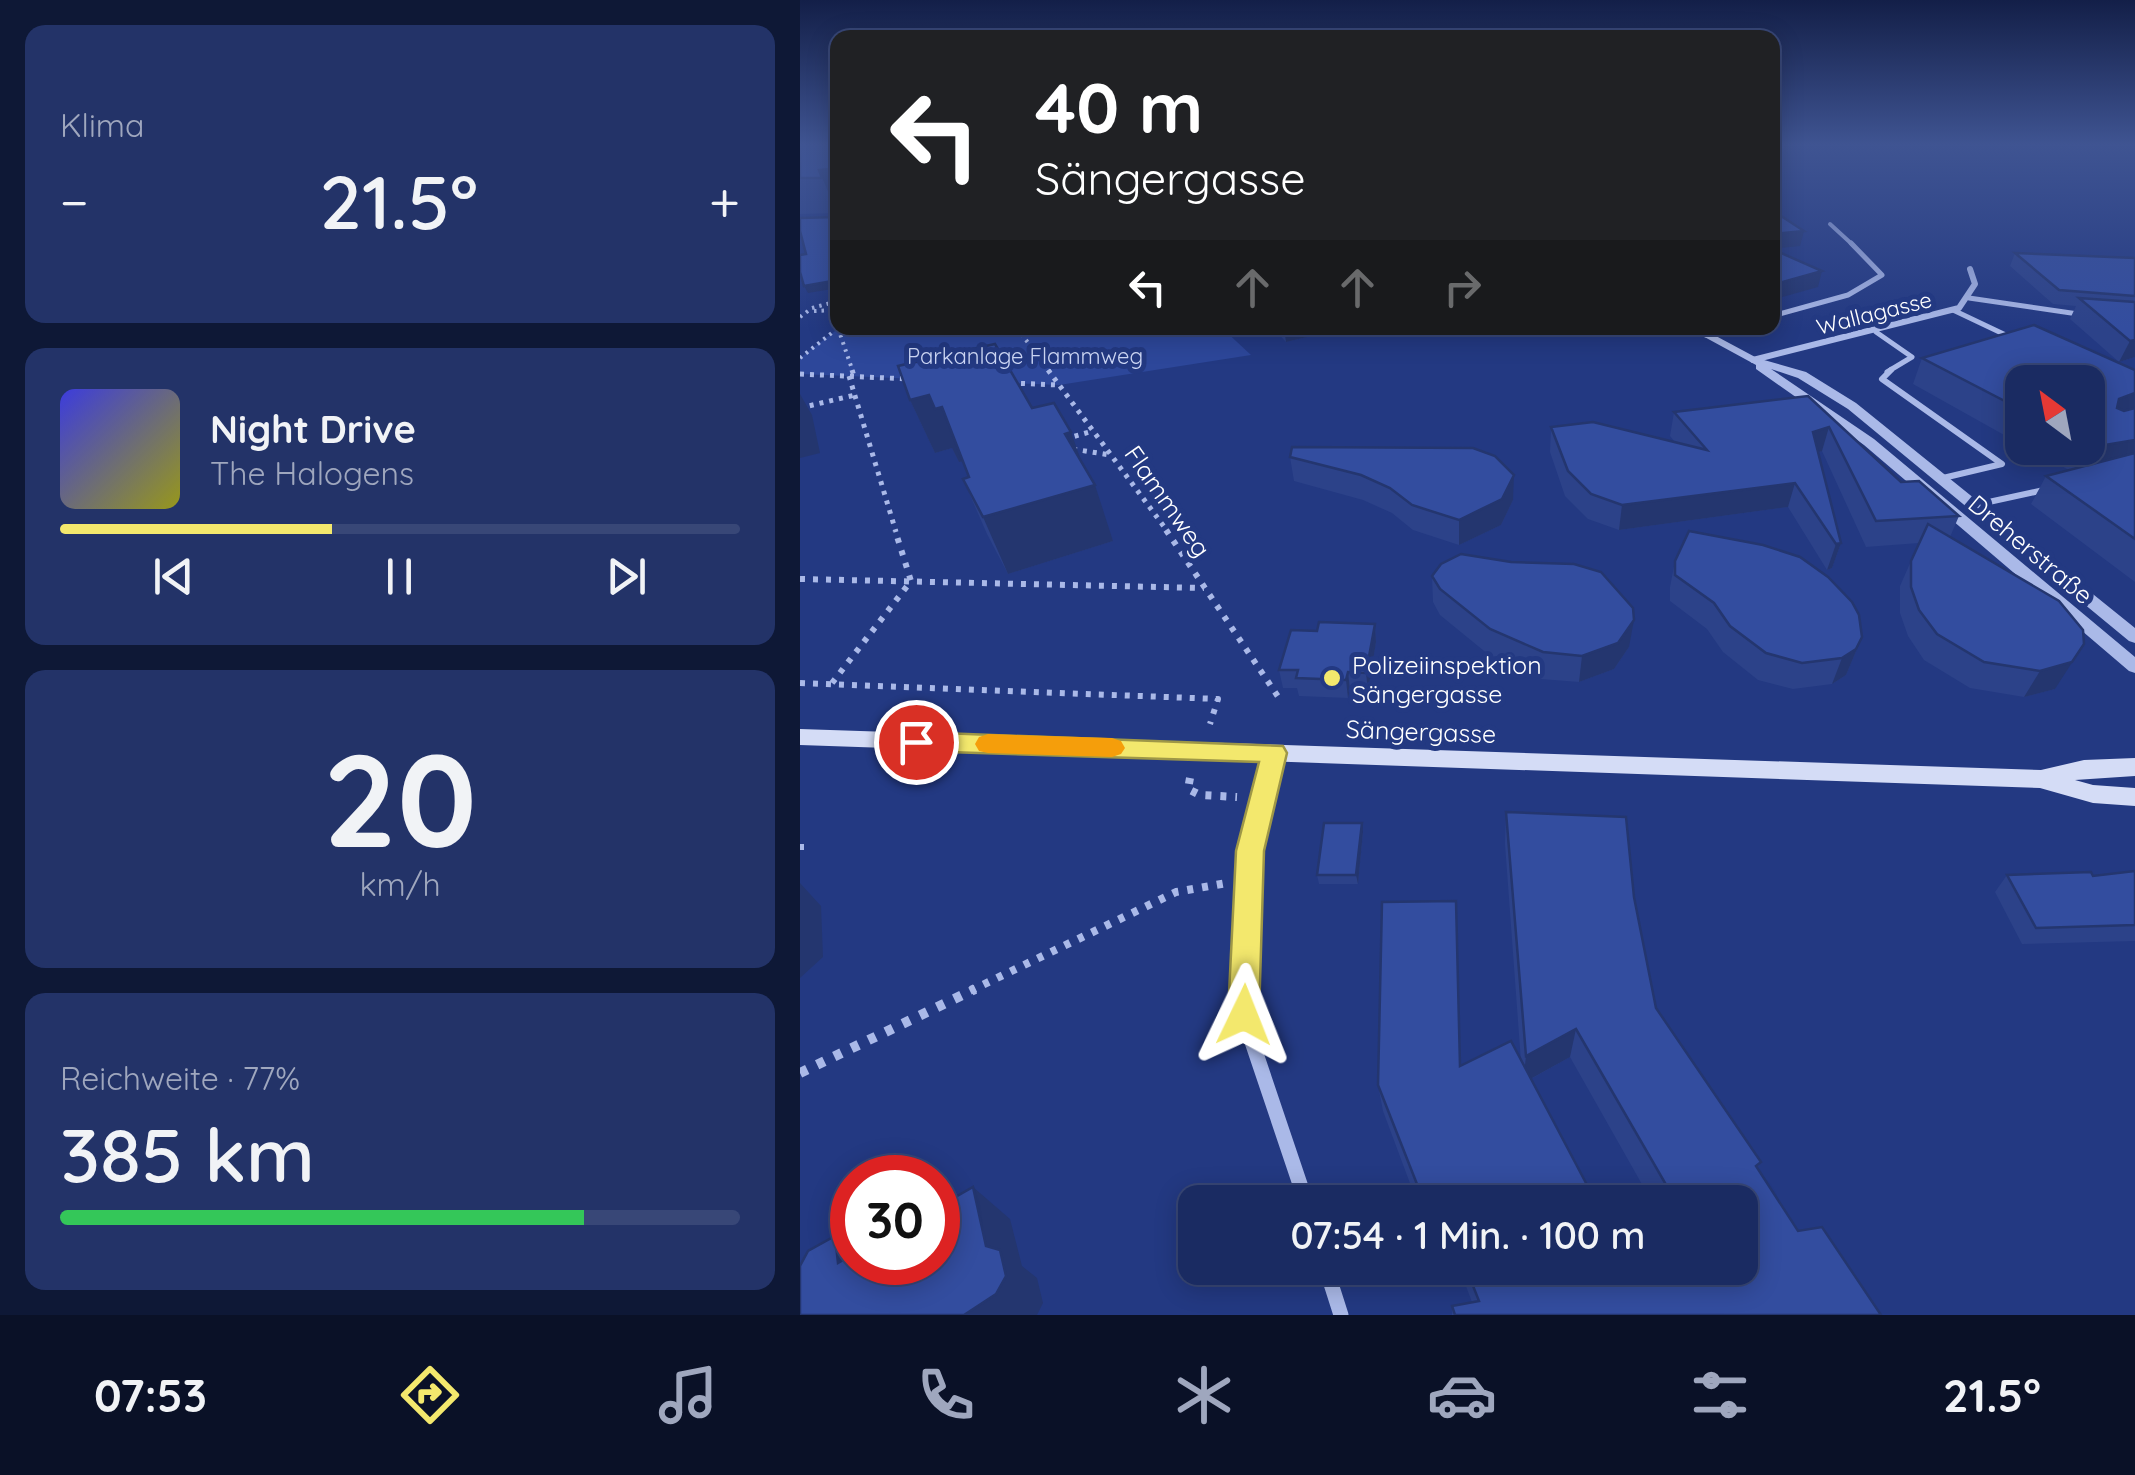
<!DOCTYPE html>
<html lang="de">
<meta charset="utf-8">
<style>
:root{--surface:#1a2b62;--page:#233368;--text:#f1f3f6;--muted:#9fa7be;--line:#384777;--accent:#f3e86d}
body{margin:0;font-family:Quicksand,sans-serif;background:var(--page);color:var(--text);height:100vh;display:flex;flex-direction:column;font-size:38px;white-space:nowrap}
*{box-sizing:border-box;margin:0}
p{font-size:32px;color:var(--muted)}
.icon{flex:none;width:55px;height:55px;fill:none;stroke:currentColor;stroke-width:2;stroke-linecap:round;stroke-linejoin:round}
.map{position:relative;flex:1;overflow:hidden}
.side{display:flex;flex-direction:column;gap:25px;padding:25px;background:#0e1836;width:800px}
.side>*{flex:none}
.guide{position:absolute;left:30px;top:30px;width:950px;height:305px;border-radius:20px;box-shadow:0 5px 25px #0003,0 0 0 2px var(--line);background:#202124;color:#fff;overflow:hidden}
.needle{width:65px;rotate:328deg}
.controls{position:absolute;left:1205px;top:365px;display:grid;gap:20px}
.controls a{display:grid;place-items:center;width:100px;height:100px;border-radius:20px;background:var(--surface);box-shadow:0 5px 25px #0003,0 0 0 2px var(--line);font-size:50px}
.speed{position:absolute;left:30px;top:1155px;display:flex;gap:20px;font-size:50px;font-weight:700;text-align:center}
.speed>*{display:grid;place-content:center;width:130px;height:130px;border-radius:50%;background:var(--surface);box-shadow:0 5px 25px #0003,0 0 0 2px var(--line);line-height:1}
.speed .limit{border:15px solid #d22;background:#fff;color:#111}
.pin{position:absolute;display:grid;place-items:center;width:85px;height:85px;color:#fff;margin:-42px;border:5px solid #fff;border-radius:50%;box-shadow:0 2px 10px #0007}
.me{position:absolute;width:110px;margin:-55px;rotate:2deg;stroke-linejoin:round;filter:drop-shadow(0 0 8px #0008)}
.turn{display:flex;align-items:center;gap:35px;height:210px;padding:0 40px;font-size:45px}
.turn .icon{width:130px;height:130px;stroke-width:2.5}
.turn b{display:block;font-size:70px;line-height:85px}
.lanes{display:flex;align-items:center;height:95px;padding:0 40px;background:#0003;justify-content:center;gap:50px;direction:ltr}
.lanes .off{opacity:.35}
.big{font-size:75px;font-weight:600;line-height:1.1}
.side .card{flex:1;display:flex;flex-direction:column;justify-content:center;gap:15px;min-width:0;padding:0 35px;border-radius:20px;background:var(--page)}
.side .dial{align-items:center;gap:0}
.dial b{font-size:130px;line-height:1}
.song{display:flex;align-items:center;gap:30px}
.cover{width:120px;height:120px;border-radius:15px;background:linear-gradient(135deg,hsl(240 70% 55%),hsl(60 70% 35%))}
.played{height:10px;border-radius:5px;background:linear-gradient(90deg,var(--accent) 40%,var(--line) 40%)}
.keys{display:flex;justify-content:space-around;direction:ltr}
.heat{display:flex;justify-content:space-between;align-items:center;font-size:55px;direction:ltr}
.charge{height:15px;border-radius:8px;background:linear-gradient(90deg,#34c759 77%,var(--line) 0)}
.trip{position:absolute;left:378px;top:1185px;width:580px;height:100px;border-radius:20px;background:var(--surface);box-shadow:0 5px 25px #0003,0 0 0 2px var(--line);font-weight:600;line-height:100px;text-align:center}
.menu{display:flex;height:160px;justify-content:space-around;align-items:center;background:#0a1127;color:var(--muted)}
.menu .icon{width:70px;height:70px}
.menu .current{color:var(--accent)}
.menu b{font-size:45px;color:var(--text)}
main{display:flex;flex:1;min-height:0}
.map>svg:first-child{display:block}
.green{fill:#2d479a}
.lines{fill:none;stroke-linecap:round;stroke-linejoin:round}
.path-far4{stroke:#aab9e8;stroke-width:4;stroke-dasharray:2.5 5;stroke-linecap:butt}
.path-far3{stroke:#aab9e8;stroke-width:5;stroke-dasharray:4 6;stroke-linecap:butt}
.path-far2{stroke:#aab9e8;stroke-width:6;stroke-dasharray:5 8;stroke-linecap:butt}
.path-far1{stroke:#aab9e8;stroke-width:8;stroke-dasharray:6 9;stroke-linecap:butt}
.path{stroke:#aab9e8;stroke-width:10;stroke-dasharray:8 11;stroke-linecap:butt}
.service-far2{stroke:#aab9e8;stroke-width:4}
.service-far1{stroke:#aab9e8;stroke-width:5}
.service{stroke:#aab9e8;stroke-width:6}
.minor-far2{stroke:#aab9e8;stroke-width:6}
.minor-far1{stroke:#aab9e8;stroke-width:12}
.minor{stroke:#aab9e8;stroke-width:15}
.tertiary{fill:#aab9e8;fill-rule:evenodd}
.secondary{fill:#d4dcf6;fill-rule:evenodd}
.wall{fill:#2c4289}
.shaded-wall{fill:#24366f}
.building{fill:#334d9f;stroke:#24366f;stroke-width:2.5}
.route{fill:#f3e86d;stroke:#9e9747;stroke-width:2.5}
.slow{fill:#f59e0b}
.poi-dot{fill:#f3e86d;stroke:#233982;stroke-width:4}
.labels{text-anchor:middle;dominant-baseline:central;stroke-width:10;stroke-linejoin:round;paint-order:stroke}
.far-street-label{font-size:22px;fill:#fff;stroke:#233982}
.far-park-label{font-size:22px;fill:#ced8f6;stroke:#233982}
.street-label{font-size:25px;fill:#fff;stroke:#233982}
.poi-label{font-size:25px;fill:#fff;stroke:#233982;text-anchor:start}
</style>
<main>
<section class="side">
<div class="card"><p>Klima</p>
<div class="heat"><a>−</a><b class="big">21.5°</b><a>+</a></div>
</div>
<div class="card">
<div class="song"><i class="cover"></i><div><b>Night Drive</b><p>The Halogens</p></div></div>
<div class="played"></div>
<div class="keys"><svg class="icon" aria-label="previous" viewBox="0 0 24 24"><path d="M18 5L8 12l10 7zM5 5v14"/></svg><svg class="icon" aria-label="pause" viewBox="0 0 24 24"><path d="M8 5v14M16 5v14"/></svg><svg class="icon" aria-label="next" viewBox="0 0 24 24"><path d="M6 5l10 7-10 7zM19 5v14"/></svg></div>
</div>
<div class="card dial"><b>20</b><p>km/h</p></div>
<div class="card"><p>Reichweite · 77%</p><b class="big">385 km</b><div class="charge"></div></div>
</section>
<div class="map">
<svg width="1335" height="1315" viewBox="0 0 1335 1315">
<rect width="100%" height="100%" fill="#233982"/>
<!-- green -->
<path class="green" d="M39,328H422L451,355L259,385L0,374V358Z"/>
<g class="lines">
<!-- path-far4 -->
<g class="path-far4">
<path d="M14,311L38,310"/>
<path d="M0,317L12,308L38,301"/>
<path d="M38,328L53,372"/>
<path d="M217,328L250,372"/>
<path d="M0,358L38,328"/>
</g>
<!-- path-far3 -->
<g class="path-far3">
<path d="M52,370L54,376"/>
<path d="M248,370L368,532"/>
<path d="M0,374L109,379"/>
<path d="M49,376L96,532"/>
<path d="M211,383L259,385"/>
<path d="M0,408L55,395"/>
<path d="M265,439L293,431"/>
<path d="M273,449L310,455"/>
</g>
<!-- path-far2 -->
<g class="path-far2">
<path d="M366,530L481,701"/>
<path d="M0,579L404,588"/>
<path d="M0,683L418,699L410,724"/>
<path d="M32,683L111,581L95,530"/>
</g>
<!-- path-far1 -->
<g class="path-far1">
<path d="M390,778L388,789L400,795L437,797"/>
<path d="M0,844V850"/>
<path d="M170,991L376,892L427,883"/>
</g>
<!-- path -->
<path class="path" d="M0,1073L175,989"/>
<!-- service-far2 -->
<path class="service-far2" d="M1030,224L1054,246"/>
<!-- service-far1 -->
<g class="service-far1">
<path d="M1169,298L1278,314"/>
<path d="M1153,310L1212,338"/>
<path d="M972,316L1048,295L1082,275L1051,243"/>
<path d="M1076,332L1112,357L1087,372"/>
<path d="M906,335L932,328"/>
</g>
<!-- service -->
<g class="service">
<path d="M1091,370L1082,379L1202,464L1143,478"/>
<path d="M1175,505L1244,490"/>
</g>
<!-- minor-far2 -->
<path class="minor-far2" d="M953,360L1159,308L1175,284L1170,269"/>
<!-- minor-far1 -->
<path class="minor-far1" d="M444,991L450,851L474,753"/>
<!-- minor -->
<g class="minor">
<path d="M444,989L443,1015L506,1202"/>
<path d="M526,1268L541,1315"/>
</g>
<!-- tertiary -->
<path class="tertiary" d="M888,328H901L957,358L1006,372L1056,403L1335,628V643L1329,641L1048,409L998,378L971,369L1074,439L1335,657V673L1329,671L1064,445L956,369V365Z"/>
<!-- secondary -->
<path class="secondary" d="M0,729L1241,770L1284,760L1335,758V776L1275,780L1293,785L1335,788V806L1293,803L1240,788L0,745Z"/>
</g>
<!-- wall -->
<g class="wall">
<path d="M0,145H38V205H34L37,213L0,214Z"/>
<path d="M1215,253L1335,258V357L1319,362L1270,319L1276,306L1253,304L1210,266Z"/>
<path d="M473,328H528V332L486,342Z"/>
<path d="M1122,358L1335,370V582L1231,504L1246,476L1269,470L1228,448H1288V382H1222V445L1113,384Z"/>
<path d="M1008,396L1101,482L1159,516L1150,537L1255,689L1224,697L1170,688L1124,660L1108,636L1100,613V586L1119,543L1066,547L1022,451L1018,452L1041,543L1032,568L1027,570L988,507L819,530L788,519L765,496L750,452L751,427L875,442L870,436L874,412Z"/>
<path d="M110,400L232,408L282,463L313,541L208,574L187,534L163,479L169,477L163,461L159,462L152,448L135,453Z"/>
<path d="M490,457L713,500L701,525L659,545L613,530L592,513L563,500L494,481Z"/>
<path d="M875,561L1062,637L1046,675L1032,684L993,689L958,680L923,652L907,629L870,601V587Z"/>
<path d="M711,562L829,647L814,669L779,682L741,679L689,655L640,615L633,602L632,576Z"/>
<path d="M575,624L576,642L568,691L550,690L548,698L499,696L497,688H483L479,670L517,631Z"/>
<path d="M706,812L834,897L856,1008L961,1162L957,1168L998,1231L1081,1315H652V1306L672,1302L659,1268H940V1202H852L770,1057L731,1079L796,1202H617L583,1111L578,1085L660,1066L721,1062L705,844Z"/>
<path d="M563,832L558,884H519L517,875Z"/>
<path d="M1335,871V941L1222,944L1195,892L1207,875L1293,876Z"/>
</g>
<!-- shaded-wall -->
<g class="shaded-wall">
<path d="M38,168V205H34L37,213L19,170Z"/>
<path d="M1004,231L1000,246L972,249V234Z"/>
<path d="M1022,271L1018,287L972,300V285Z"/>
<path d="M38,280V288L8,293L4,286Z"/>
<path d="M484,328H528V332L486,342Z"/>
<path d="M1335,340V357L1319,362L1330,341Z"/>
<path d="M1335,393V413L1305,426L1319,399Z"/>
<path d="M0,394L12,415L20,453L0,458Z"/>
<path d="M129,395L142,407L165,461L159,462L152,448L135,453L110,400Z"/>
<path d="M1029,427L1022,451L1006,456L1013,432Z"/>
<path d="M1335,429V466L1278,475L1293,447Z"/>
<path d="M271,432L290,486L265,434Z"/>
<path d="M714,475L713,500L701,525L659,545V520Z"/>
<path d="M995,483L988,507L819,530L822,505Z"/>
<path d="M295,485L313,541L208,574L183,517Z"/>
<path d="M1041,543L1032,568L1027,570L1036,544Z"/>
<path d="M834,620L829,647L814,669L779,682L782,656Z"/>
<path d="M575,624L576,642L568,691L566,673Z"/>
<path d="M1062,637L1046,675L1032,684L1042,658Z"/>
<path d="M1284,644L1255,689L1224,697L1240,671Z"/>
<path d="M548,672L550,690L548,698L546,680Z"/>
<path d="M562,823L563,832L558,884L556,875Z"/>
<path d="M0,883L21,906L23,957L0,978Z"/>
<path d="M776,1029L770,1057L723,1083L726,1056Z"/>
<path d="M173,1187L210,1219L222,1266L237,1278L243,1303L237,1315H164L186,1246Z"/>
<path d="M35,1236L52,1246V1262L38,1263Z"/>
</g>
<!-- building -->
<g class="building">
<path d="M0,145H38V168L19,170L22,178H0Z"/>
<path d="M972,210L1004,231L972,234Z"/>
<path d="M38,217V280L4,286L0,272V255L6,254L0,231V218Z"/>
<path d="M972,249L1022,271L972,285Z"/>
<path d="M1215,253L1335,258V296L1259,290Z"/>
<path d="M1279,298L1335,302V340L1330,341Z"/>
<path d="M1234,325L1335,370V393L1319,399L1317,408L1324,411L1335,408V440L1293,447L1288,445V382H1222V410L1122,358Z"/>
<path d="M195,344L232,408L254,403L271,432L265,434L295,485L183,517L163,479L169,477L142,407L135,409L129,395L110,400L98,366Z"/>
<path d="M1008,396L1101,482L1119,481L1159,516L1076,521L1029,427L1013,432L1041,543L1036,544L995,483L822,505L791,494L768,471L751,427L793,422L907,450L874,412Z"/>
<path d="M492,447L673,448L695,456L714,475L702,499L659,520L612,505L590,488L561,475L490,457Z"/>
<path d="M1335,453V539L1246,476Z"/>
<path d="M1128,524L1259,601L1283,630L1284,644L1272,662L1240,671L1184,662L1137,634L1119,610L1111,587V561Z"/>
<path d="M889,531L963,545L1000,557L1028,577L1052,602L1059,615L1062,637L1056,649L1042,658L1002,663L966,653L930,626L914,603L875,575V561Z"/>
<path d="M661,554L711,562L774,564L801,572L833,608L834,620L818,643L782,656L743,652L690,629L640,589L632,576L641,564Z"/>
<path d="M519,622L575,624L566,673L548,672L546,680L496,678L498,670H479L491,630L517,631Z"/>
<path d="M706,812L826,817L834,897L856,1008L961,1162L956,1166L998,1231L1022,1227L1081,1315H655L652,1306L679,1301L666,1268H940V1202H876L776,1029L726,1056Z"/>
<path d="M524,823H562L556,875H517Z"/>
<path d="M1335,871V925L1236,928L1207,875L1291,872L1293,876Z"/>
<path d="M656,901L660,1066L711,1041L796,1202H624L578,1085L582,902Z"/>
<path d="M173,1187L186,1246L200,1250L206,1276L196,1294L164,1315H0V1266L8,1251L35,1236L38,1263L52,1255V1262H138V1207Z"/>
</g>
<!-- sky -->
<linearGradient id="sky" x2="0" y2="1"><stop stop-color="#131f48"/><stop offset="0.44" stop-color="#3f5492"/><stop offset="1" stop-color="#3f5492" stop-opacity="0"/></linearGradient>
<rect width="1335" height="329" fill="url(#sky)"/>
<!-- route -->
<path class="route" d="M116,732L483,746L487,753L464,851L459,1015L455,1026L444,1031L432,1026L428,1015L436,851L459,762L116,751L107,748L104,742L107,735Z"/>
<!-- slow -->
<path class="slow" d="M188,734L312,738L321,741L325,748L321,754L312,757L188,753L179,751L175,744L179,737Z"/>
<!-- markers -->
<circle class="poi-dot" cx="532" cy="678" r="10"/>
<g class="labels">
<!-- far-street labels -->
<g class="far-street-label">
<text transform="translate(1074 313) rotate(-14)">Wallagasse</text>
</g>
<!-- far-park labels -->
<g class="far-park-label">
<text x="225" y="356">Parkanlage Flammweg</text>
</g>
<!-- street labels -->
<g class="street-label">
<text transform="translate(368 501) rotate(55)">Flammweg</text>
<text transform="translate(1231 549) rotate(40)">Dreherstraße</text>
<text transform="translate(621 731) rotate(2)">Sängergasse</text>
</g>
<!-- poi labels -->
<g class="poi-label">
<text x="552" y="664">Polizeiinspektion<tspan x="552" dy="29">Sängergasse</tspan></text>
</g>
</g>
</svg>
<div class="controls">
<a><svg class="needle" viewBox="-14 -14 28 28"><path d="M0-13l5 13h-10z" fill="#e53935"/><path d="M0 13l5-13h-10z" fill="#9fa7be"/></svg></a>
</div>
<div class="speed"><div class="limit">30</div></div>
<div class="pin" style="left:116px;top:742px;background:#d93025"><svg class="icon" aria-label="arrive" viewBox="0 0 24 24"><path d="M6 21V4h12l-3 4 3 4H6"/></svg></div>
<svg class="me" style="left:444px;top:1015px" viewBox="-20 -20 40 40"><path d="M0-17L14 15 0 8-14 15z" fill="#f3e86d" stroke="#fff" stroke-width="4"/></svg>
<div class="trip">07:54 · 1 Min. · 100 m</div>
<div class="guide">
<div class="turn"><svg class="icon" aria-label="left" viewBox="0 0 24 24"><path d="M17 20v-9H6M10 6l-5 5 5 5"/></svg><div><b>40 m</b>Sängergasse</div></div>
<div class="lanes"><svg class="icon" aria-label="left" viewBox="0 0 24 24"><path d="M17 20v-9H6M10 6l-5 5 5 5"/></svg><svg class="icon off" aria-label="ahead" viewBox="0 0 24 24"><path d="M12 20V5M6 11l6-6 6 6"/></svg><svg class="icon off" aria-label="ahead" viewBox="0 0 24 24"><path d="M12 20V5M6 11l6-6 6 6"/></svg><svg class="icon off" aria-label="right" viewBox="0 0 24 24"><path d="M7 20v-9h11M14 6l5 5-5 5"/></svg></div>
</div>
</div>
</main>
<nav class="menu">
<b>07:53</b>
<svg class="icon current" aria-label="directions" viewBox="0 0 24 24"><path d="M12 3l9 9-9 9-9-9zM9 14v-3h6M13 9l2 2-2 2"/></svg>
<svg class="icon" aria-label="music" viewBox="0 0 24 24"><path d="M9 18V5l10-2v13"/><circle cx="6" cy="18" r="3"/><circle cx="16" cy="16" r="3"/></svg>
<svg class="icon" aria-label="phone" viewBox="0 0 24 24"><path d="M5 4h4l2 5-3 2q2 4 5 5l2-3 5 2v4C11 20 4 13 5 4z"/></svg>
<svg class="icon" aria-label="climate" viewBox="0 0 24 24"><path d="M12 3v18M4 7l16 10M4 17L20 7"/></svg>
<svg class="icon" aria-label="car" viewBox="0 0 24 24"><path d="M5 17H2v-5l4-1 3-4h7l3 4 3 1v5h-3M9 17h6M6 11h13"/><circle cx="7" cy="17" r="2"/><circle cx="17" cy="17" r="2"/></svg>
<svg class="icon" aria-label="filters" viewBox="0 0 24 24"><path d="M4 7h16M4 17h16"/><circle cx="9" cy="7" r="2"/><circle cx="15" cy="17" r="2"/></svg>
<b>21.5°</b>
</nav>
